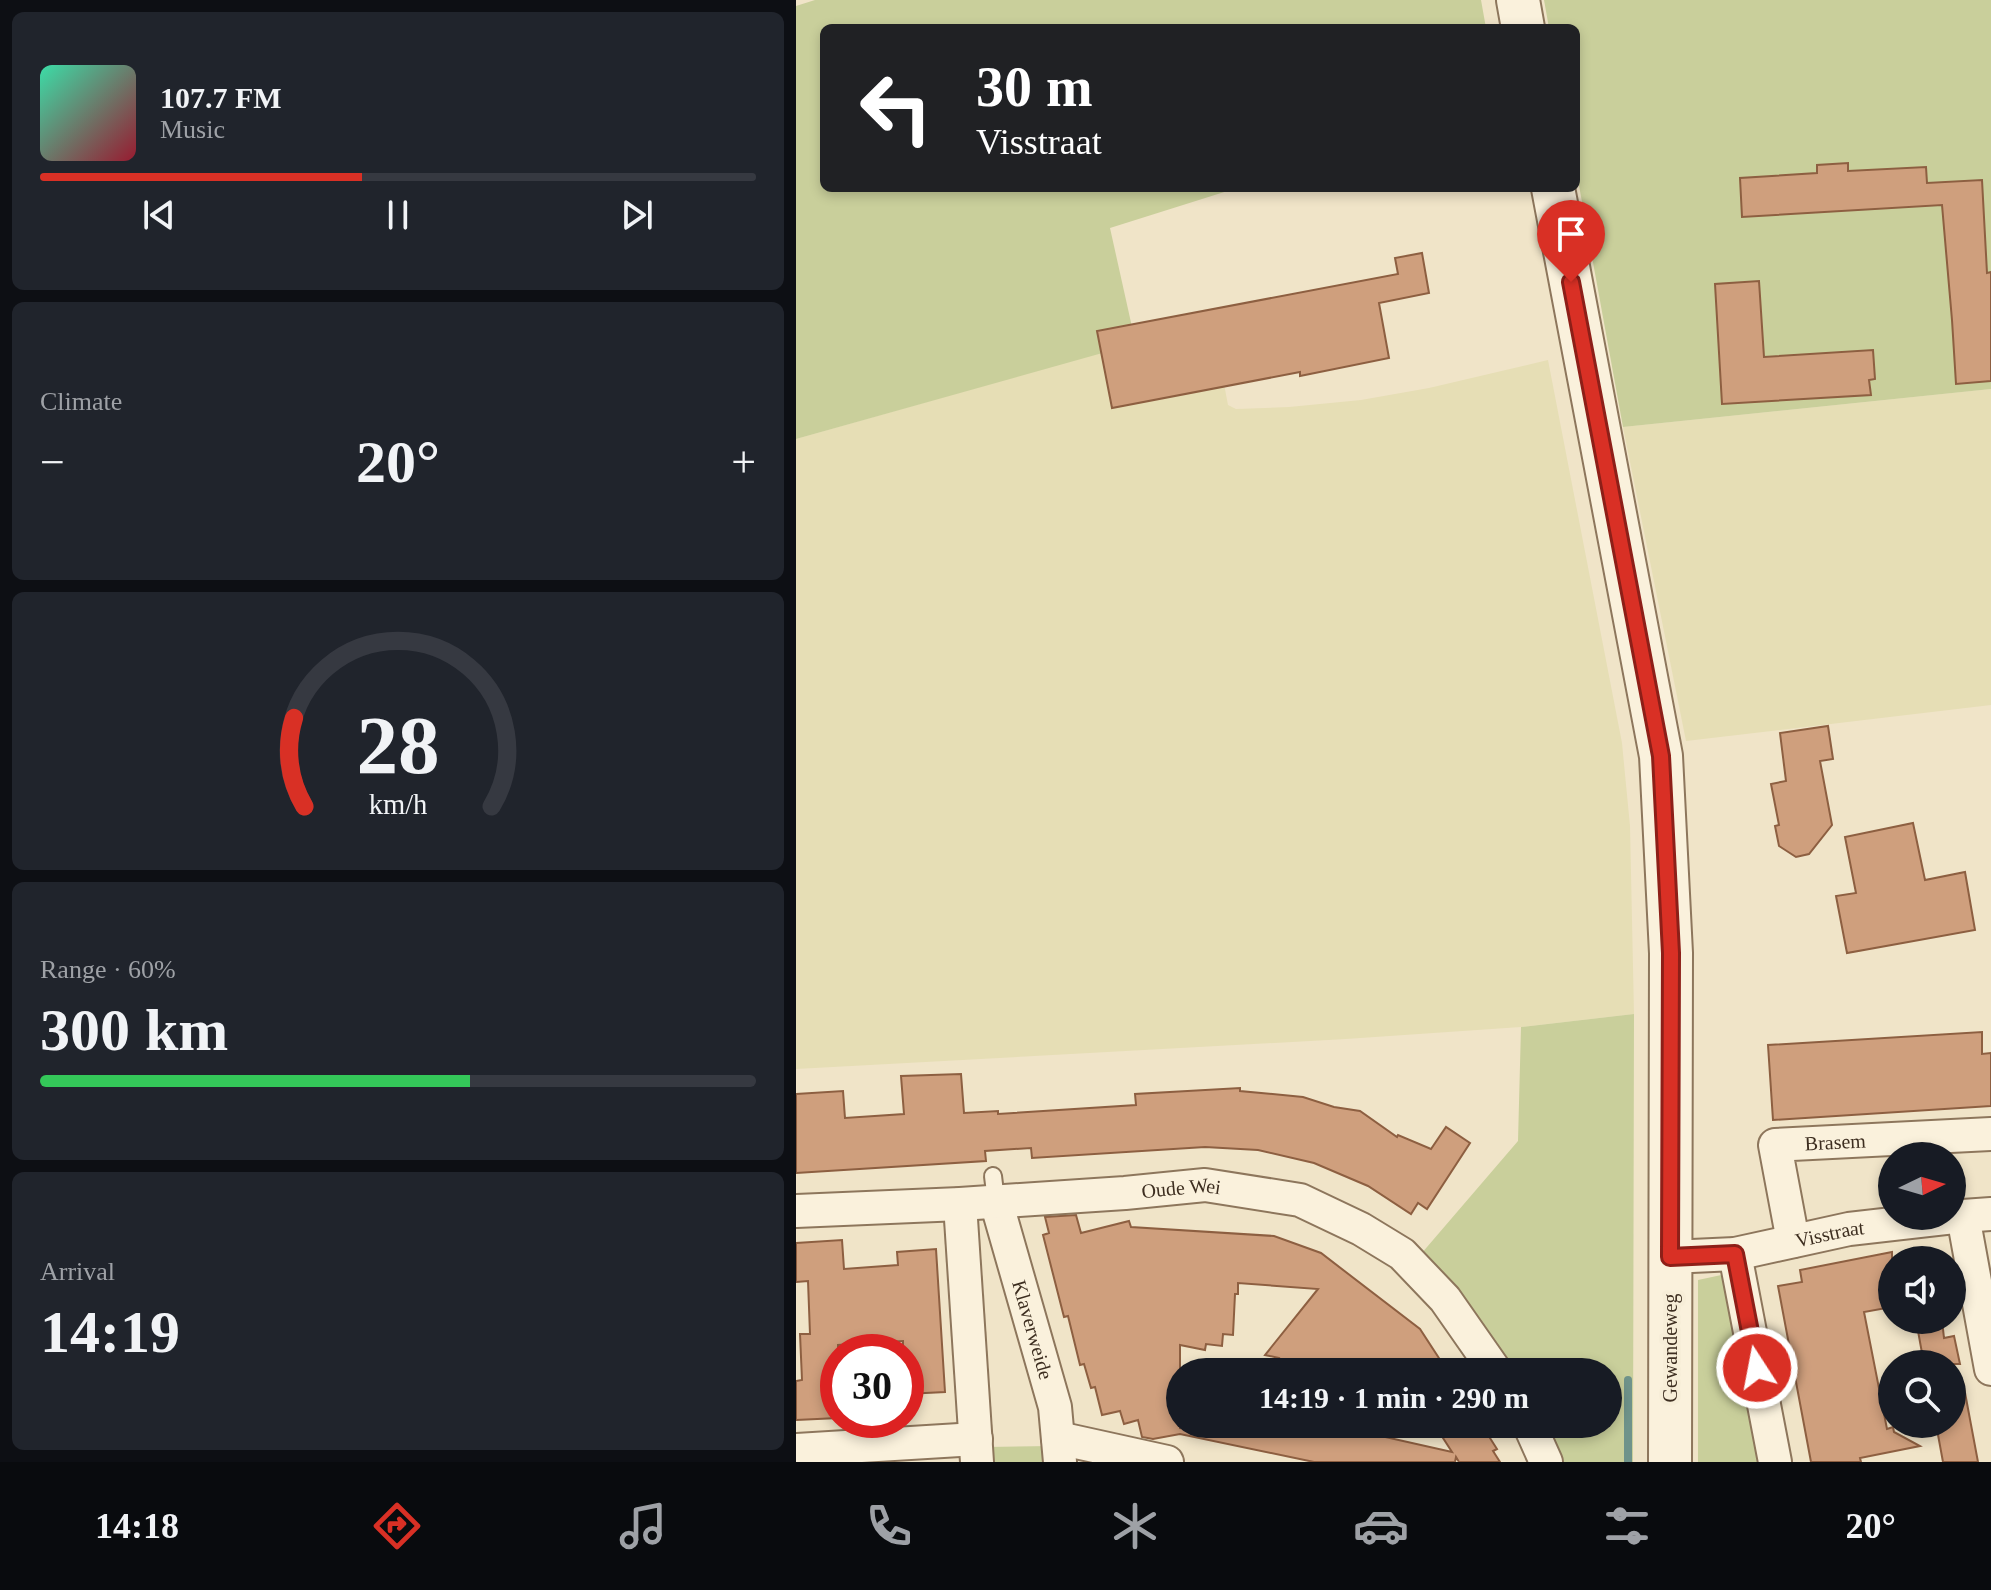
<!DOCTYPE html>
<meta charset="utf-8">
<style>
:root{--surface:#171b24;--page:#20242c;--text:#f1f3f6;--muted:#9ea1a6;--line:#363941;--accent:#d93025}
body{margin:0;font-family:"Times New Roman",serif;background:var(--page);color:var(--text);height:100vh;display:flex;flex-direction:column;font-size:30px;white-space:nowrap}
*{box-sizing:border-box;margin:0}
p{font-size:26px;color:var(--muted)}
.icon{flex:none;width:44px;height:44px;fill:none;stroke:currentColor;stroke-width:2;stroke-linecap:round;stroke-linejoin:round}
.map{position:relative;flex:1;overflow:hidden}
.drawer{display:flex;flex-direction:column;gap:12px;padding:12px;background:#0d0f14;width:796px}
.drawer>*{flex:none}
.banner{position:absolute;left:24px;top:24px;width:760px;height:168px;border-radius:12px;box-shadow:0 4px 12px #0003;background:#202124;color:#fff;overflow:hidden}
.needle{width:52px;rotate:85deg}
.tools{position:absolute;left:1082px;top:1142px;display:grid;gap:16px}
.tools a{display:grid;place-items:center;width:88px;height:88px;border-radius:50%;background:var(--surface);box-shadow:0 4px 12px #0003;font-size:40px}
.speed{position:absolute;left:24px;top:1334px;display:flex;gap:16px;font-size:40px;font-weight:700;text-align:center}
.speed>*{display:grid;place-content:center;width:104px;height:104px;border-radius:50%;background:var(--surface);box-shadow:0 4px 12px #0003;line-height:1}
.speed .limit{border:12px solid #d22;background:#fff;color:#111}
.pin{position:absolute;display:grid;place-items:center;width:68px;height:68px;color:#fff;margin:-82px -34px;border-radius:50% 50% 50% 0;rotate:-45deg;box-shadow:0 0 8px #0007}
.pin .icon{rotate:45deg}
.me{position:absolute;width:88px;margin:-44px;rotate:349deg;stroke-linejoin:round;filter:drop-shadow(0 0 6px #0008)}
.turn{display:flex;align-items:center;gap:28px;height:168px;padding:0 24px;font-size:36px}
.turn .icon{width:104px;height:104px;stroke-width:2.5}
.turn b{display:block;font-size:56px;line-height:68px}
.big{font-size:60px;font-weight:800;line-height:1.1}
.drawer .tile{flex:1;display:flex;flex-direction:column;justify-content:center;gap:12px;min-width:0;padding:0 28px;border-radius:12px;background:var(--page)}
.drawer .dial{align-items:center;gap:0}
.dial svg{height:208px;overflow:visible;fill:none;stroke:var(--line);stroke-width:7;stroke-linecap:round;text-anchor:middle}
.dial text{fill:var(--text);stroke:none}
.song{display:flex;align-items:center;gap:24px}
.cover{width:96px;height:96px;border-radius:12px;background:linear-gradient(135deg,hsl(160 70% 55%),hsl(350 70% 35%))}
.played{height:8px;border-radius:4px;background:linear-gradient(90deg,var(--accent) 45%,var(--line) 45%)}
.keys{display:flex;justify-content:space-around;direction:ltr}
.heat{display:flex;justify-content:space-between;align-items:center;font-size:44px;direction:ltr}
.charge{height:12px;border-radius:6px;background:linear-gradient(90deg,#34c759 60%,var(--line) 0)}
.trip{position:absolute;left:370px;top:1358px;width:456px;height:80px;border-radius:40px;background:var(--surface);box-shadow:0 4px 12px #0003;font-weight:800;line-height:80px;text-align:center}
.tabs{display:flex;height:128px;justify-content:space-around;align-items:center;background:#090b0e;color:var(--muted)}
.tabs .icon{width:56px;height:56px}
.tabs .active{color:var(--accent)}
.tabs b{font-size:36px;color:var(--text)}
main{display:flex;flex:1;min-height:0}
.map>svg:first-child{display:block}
.farmland{fill:#e6deb5}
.green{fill:#c9cf9b}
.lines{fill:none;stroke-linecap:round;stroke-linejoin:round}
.stream{stroke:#6f938a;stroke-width:8}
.building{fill:#cf9f7d;stroke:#8d5f41;stroke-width:2}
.service-casing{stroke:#8d765c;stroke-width:20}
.minor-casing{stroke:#8d765c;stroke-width:36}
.tertiary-casing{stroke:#8d765c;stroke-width:46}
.service{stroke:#faf1dc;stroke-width:16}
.minor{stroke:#faf1dc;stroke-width:32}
.tertiary{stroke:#faf1dc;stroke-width:42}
.route-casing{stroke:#8d1f18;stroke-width:20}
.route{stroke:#d93025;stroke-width:14}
.labels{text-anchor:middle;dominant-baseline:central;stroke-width:8;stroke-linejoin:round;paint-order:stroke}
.street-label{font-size:20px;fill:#3d2e20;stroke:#f7eed8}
</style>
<main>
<section class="drawer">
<div class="tile">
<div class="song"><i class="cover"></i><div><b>107.7 FM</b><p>Music</p></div></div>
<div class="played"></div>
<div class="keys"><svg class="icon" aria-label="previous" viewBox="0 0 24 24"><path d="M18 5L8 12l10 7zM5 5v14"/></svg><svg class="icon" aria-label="pause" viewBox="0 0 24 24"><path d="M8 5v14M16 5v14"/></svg><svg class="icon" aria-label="next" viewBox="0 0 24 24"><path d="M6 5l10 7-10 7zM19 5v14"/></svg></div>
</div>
<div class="tile"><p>Climate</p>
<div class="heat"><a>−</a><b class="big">20°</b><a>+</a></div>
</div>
<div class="tile dial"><svg viewBox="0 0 100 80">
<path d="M14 69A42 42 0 1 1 86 69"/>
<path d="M14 69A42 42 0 0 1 10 35" stroke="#d93025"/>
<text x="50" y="56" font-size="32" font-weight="700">28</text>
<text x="50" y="72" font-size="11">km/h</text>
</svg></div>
<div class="tile"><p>Range · 60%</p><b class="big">300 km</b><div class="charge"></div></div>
<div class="tile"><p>Arrival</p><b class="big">14:19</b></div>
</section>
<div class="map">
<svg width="1195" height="1462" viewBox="0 0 1195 1462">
<rect width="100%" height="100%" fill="#f0e4c8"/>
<!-- farmland -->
<g class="farmland">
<path d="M416,321L432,405L440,409L493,407L565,400L633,388L752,360L826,743L834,826L838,1014L725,1027L550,1039L0,1069V439Z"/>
<path d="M1195,389V705L890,741L827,427Z"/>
</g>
<!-- green -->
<g class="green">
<path d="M19,0H685L690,28H28V188H441L314,228L336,327L342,343L0,439V6Z"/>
<path d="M748,0H1195V389L827,427L780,169V28H753Z"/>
<path d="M838,1014L837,1462H767L748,1424H812V1372H717L699,1345L625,1254L722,1141L725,1027Z"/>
<path d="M930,1274L966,1462H902V1280Z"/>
<path d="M256,1446L257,1462H191V1447Z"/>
</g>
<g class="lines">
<!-- stream -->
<path class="stream" d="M832,1380V1462"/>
</g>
<!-- building -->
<g class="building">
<path d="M1052,163V171L1130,167L1131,183L1186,180L1191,273L1195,272V381L1160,384L1156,320L1146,205L946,217L944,178L1021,173V165Z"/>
<path d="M626,253L633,293L583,303L593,358L504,376V372L316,408L301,331L602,274L599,258Z"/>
<path d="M963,281L968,357L1077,350L1079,379L1073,380L1075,395L926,404L919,284Z"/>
<path d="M1032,726L1037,759L1024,761L1036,825L1013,854L1000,857L983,846L979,826L983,825L975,784L990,781L984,733Z"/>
<path d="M1117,823L1129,880L1169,872L1179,930L1051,953L1040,896L1060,893L1049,837Z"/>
<path d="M1186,1032V1054L1195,1053V1106L977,1120L972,1045Z"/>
<path d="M165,1074L168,1113L202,1111V1114L340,1105L339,1094L444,1088V1091L507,1097L538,1107L564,1111L601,1137L602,1135L635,1149L650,1127L674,1143L631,1209L622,1203L615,1214L572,1186L518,1163L462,1150L409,1147L236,1158L235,1148L189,1151L190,1161L0,1173V1094L47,1091L49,1118L108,1114L105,1076Z"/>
<path d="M280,1215L285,1233L333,1221L335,1227L478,1236L525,1253L624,1329L652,1372H510L493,1369L495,1363L482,1361L483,1358L469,1355L522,1289L442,1283V1294H439L437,1335L427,1334L426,1346L410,1344L409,1350L384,1345V1429L385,1424H569L567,1432L656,1452L638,1424H685L701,1449L697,1451L704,1462H663L660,1457L659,1462H518L384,1434L357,1439L346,1437L342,1420L328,1424L324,1411L306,1415L299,1387L295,1388L288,1364L284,1365L272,1316L268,1317L247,1235L253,1233L249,1217Z"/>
<path d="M46,1240L48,1269L102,1265L101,1252L140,1249L149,1392L110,1394V1352H107V1341L42,1345V1418L0,1420V1381L6,1380L4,1334H14L12,1281L0,1282V1243Z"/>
<path d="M1096,1252V1307L1068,1312L1091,1429L1097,1427L1098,1432L1124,1446L1064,1458L1065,1462H1015L982,1286L1006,1282L1004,1270Z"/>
<path d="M1120,1320H1146L1148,1338L1158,1336L1164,1364H1128Z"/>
<path d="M1167,1382L1182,1462H1147L1140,1424H1156V1383Z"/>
</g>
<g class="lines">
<defs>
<path id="service" d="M197,1176L200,1201"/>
<g id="minor">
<path id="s1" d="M200,1201L259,1407L264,1462"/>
<path d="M164,1204L181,1462"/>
<path id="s2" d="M0,1211L164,1204L329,1193L409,1185L504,1200L565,1229L606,1254L649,1299L700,1372"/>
<path d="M1167,1216L1195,1369"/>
<path id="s3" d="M997,1241L979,1145L1195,1134"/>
<path d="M939,1254L979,1462"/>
<path id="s4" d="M874,1257L939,1254L1053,1229L1167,1216L1195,1214"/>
<path d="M733,1424L750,1462"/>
<path d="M262,1438L371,1462"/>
<path d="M0,1450L180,1439"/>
</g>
<g id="tertiary">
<path d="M722,0L727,28"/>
<path d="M757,188L865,756L875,953L874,1462"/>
</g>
</defs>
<!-- service casing -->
<use href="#service" class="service-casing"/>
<!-- minor casing -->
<use href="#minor" class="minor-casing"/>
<!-- tertiary casing -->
<use href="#tertiary" class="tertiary-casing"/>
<!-- service -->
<use href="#service" class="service"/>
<!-- minor -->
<use href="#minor" class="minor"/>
<!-- tertiary -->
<use href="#tertiary" class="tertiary"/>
</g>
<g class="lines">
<defs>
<path id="route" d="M775,282L865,756L875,953L874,1257L939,1254L961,1368"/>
</defs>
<!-- route casing -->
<use href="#route" class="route-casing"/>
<!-- route -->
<use href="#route" class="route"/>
</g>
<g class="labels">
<!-- street labels -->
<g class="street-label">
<text stroke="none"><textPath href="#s3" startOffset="158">Brasem</textPath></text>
<text stroke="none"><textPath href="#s2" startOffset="386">Oude Wei</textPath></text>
<text stroke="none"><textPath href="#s4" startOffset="162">Visstraat</textPath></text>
<text stroke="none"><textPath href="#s1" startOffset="134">Klaverweide</textPath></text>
<text transform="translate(874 1348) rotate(-90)">Gewandeweg</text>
</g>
</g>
</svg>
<div class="tools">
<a><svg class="needle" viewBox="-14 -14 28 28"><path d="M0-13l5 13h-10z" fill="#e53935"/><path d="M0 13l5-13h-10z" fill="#9ea1a6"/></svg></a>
<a><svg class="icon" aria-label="sound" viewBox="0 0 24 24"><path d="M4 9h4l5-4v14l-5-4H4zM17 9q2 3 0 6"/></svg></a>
<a><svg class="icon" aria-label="search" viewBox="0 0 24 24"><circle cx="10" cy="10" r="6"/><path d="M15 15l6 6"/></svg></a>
</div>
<div class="speed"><div class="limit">30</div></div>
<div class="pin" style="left:775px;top:282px;background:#d93025"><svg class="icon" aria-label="arrive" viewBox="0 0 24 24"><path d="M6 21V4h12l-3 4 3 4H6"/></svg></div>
<svg class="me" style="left:961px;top:1368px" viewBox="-20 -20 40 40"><circle r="17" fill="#d93025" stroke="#fff" stroke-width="3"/><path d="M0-11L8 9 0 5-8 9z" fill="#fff"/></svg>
<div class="trip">14:19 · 1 min · 290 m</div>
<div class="banner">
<div class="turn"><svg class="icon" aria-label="left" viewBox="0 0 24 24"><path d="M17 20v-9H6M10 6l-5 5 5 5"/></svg><div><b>30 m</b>Visstraat</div></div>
</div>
</div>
</main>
<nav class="tabs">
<b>14:18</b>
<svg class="icon active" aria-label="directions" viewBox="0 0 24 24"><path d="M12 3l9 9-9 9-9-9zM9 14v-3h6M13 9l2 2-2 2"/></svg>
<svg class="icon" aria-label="music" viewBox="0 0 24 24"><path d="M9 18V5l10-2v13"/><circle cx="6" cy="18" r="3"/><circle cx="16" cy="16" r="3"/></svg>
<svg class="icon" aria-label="phone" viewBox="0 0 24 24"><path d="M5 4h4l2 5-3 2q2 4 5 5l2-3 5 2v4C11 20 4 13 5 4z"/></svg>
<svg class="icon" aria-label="climate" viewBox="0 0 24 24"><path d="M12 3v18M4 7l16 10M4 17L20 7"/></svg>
<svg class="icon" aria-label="car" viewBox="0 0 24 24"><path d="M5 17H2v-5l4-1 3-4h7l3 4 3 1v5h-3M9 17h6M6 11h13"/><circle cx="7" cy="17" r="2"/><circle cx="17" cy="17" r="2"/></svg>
<svg class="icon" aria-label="filters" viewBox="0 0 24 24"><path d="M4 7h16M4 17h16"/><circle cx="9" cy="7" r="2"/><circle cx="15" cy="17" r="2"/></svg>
<b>20°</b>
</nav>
